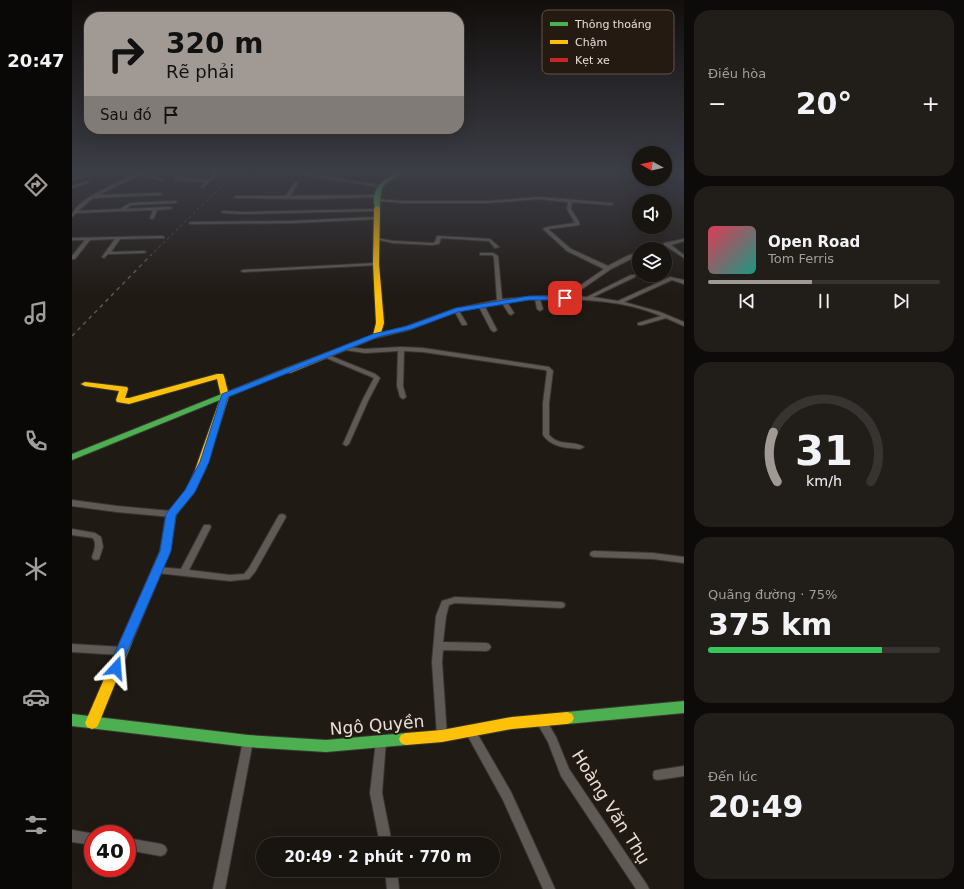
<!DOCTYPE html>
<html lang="vi">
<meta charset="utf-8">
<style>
:root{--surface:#181410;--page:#211d19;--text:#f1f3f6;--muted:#9f9e9f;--line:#363330;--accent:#a19a94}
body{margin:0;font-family:"DejaVu Sans",sans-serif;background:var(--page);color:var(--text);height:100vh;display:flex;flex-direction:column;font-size:15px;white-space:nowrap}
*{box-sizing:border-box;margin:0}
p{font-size:13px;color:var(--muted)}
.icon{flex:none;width:22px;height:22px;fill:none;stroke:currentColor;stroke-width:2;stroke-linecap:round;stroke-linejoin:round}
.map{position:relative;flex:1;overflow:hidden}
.sheet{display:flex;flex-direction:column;gap:10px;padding:10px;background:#0d0b09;width:280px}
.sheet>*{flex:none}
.banner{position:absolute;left:12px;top:12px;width:380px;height:122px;border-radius:16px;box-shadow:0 4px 16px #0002,0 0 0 1px var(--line);background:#a19a94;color:#111;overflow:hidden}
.needle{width:26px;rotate:278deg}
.controls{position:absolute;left:560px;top:146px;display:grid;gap:8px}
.controls a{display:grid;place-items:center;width:40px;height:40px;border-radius:50%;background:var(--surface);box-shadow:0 4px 16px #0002,0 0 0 1px var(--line);font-size:20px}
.speed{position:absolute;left:12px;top:825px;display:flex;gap:8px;font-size:20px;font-weight:700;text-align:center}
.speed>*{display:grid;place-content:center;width:52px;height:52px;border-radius:50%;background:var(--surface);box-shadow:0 4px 16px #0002,0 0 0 1px var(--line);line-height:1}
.speed .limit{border:6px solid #d22;background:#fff;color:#111}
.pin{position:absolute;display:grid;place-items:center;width:34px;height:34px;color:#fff;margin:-17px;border-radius:8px;box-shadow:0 2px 6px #0006}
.me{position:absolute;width:44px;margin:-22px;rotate:19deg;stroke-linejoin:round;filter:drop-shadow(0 0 3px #0008)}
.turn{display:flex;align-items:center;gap:14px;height:84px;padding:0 16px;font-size:18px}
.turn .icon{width:52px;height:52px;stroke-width:2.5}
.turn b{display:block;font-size:28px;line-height:34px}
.then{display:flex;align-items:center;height:38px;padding:0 16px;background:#0003;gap:8px;font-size:15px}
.big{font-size:30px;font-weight:700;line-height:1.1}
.sheet .card{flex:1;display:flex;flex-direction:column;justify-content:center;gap:6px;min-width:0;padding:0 14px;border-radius:16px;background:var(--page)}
.sheet .dial{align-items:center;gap:0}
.dial svg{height:104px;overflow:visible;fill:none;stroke:var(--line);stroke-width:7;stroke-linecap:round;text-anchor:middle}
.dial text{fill:var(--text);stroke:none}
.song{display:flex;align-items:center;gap:12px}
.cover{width:48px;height:48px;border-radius:6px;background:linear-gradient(135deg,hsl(350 70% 55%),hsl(170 70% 35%))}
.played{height:4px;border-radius:2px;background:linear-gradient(90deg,var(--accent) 45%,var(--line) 45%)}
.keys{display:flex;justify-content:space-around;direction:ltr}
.heat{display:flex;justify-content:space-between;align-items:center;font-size:22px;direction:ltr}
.charge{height:6px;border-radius:3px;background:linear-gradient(90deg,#34c759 75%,var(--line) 0)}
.trip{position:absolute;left:184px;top:837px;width:244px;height:40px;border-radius:20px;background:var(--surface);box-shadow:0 4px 16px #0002,0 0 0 1px var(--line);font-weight:700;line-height:40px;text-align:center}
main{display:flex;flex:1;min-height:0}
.menu{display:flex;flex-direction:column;width:72px;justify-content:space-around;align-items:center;background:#0a0806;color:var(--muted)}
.menu .icon{width:28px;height:28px}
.menu .selected{color:var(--accent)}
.menu b{font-size:18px;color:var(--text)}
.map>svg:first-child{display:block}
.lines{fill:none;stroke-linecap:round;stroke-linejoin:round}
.street-casing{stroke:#3b3631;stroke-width:2}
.fast-casing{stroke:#3b3631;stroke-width:2}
.slow-casing{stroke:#3b3631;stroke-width:2}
.jam-casing{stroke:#3b3631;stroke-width:2}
.street{fill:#605a57;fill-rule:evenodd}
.fast{fill:#4caf50;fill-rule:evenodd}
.slow{fill:#ffc107;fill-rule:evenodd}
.jam{fill:#c62828;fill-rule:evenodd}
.rail-far1{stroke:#5c5652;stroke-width:1;stroke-dasharray:3 3;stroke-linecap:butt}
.rail{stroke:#5c5652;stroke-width:1.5;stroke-dasharray:4 4;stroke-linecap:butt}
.route{fill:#1a73e8;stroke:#114b97}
.labels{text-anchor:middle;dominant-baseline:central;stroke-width:4;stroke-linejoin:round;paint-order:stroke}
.near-street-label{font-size:17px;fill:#e6dfd9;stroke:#241a11}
.key{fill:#241a11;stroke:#5e554d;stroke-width:1}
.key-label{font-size:11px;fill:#e6dfd9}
</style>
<main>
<nav class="menu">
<b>20:47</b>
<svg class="icon selected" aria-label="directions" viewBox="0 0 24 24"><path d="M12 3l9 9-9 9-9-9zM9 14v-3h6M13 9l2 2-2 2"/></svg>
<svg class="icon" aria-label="music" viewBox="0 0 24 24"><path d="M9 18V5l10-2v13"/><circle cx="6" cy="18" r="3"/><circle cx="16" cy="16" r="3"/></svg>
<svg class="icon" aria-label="phone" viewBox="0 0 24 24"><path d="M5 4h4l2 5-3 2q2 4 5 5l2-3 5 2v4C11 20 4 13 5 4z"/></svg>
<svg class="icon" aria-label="climate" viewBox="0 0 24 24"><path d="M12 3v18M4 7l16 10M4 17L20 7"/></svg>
<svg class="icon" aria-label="car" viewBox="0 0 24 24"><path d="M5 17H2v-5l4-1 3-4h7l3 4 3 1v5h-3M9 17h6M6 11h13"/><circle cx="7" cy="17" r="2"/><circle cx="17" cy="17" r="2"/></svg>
<svg class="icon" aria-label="filters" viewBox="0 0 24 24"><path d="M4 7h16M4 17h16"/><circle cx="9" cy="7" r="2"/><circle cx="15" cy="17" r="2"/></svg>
</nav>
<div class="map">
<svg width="612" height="889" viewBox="0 0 612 889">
<rect width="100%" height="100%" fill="#201a15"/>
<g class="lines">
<defs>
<g id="street">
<path d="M32,171H38L0,180V178Z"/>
<path d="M52,171H58L92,179L90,180L68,175L26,195L88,193L90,194L88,195L21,198L6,211L48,209L58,203L103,201L105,202L103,203L59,205L54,209L98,207L100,208L98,209L85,210L82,218L80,219L78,218L81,210L4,213L0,217C0,200 50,181 64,174Z"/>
<path d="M111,171H115L107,178L136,180L144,171H148L131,188L129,187L134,182L103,180V178Z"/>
<path d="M232,173L307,185L309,186L307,187L231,175L230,174Z"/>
<path d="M15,181L17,182L16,183L0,188V186Z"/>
<path d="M223,182L226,183L218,196L305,195L307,196L305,197L241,199L164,198L162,197L164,196H214Z"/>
<path d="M467,197L539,203L541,204L539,205L500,202L499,209L507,222V225L476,229L499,249L536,266L555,256L567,252V255L539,269L500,296L515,297L559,275H563V277L521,297L546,301L598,277L612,280V284L600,280L552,302L588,312L612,322V326L594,318L570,325H566V323L589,316C552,300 510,299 471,299H468L471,309L468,311L465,309L463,299L435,302L442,313L439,315L437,314L430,303L412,305L425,330L422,332L419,330L407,307L387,311L395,324L394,325H390L383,312L337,330L304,338L302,337V335L333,327L382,309L425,300L422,257L420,255H408V253H421L426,256L430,299L471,296H493L532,269L495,251L471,229L475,227L503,223L495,209L496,202L467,199L415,203H331L306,201L304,200L305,199L331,201H415Z"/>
<path d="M305,209V211H304L172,214L151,213L149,212L151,211L172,212Z"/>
<path d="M304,217H306V219L220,223L119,224L117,223L119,222L220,221Z"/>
<path d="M90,236L92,237V238L48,239L39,252L72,251L74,252L72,253L36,254L32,258L30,257L43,239L18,240L3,259H0V256L13,240H0V238Z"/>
<path d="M365,236L418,239L427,247L423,248L417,241L369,238L367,244L361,245L321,243L303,239L305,238L321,241L361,243L363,242Z"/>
<path d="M612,239V241L599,245L612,255V258L594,246L585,249H578L592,244V243Z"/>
<path d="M304,263L306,264V265L171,272L169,271L171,270Z"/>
<path d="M275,347L293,349L329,347L351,348L477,367L481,371L477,403V435C488,447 502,440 512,447L508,449C494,448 479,447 471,435V403L475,371L473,370L351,352L332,351L331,386L334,397L331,399L328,397L325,386L326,351L293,353L273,350V348Z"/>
<path d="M254,354L303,374L308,378L296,401L277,444L274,446L271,444L290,401L302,378L252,357V355Z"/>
<path d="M0,500L45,506L99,511L102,512L103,514L102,516L99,517L45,512L0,506Z"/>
<path d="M210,514L213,515L214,517L183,572L177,579L158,581L85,573L82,572L81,570L82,568L85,567L109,569L131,527L132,525H138L139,527L117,570L158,575L172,574L177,568L207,515Z"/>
<path d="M0,529L23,533L29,537L31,547L27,559L24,560L21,559L20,557C22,551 25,544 21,538L0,535Z"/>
<path d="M522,551L581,553L612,557V563L581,559L522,557L519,556L518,554L519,552Z"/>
<path d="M383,597L489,602L492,603L493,605L492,607L489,608L383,603L377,605L374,616L371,642L414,643L417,644L419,647L417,650L414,651L371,650L370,662L375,736L374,739L370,741L366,739L365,736L360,662L364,616L370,601Z"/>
<path d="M0,644L50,647L53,648L55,651L53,654L50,655L0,652Z"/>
<path d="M469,716L473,718L484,737L497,769L575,885L577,889H564L489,776L476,742L464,721L465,718Z"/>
<path d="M398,726L402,728L439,792L483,889H471L431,800L393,731L394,728Z"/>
<path d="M176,736L180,738L181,741L153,889H141L171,741L172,738Z"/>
<path d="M309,736L313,738L314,741L310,793L320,844H308L298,793L304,741L305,738Z"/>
<path d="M612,766V776L586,780L582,779L581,775L582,771L586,770Z"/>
<path d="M0,830L23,834H21V845L0,842Z"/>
<path d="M55,838L89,844L93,846L95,850L93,854L89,856L55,850Z"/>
<path d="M313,870H325L327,889H315Z"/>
</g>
<g id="fast">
<path d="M328,171H333C314,186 308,178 308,208L303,209C298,188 311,179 328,171Z"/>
<path d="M212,369H215L219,371L0,460V454Z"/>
<path d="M612,701V713L495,724L490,722L488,718L490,714L495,712Z"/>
<path d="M0,714L176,735L254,740L334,733L339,735L341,739L339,743L334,745L254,752L176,747L0,726Z"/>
</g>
<g id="slow">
<path d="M305,206L308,208L307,264L312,323L308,336L218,373H212L211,371L212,369L301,335L304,323L301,264L302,208Z"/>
<path d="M145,374H151L152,376L157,396L133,470L128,473L123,470L149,396L145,379L57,404L45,402L44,400L47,391L13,386L9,384L13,382L55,387L56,389L53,398H57Z"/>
<path d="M54,637L58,639L60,642L27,723L25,727L20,729L15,727L13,723L48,642L50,639Z"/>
<path d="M495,712L500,714L502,718L500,722L495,724L440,729L370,742L334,745L329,743L327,739L329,735L334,733L370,730L440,717Z"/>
</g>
<path id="jam" d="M128,467L133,470L121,494L104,515L98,551L60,642L58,645L54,647L50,645L48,642L88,551L94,514L114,491L123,470Z"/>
</defs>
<!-- street casing -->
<use href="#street" class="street-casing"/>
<!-- fast casing -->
<use href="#fast" class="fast-casing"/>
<!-- slow casing -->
<use href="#slow" class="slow-casing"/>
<!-- jam casing -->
<use href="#jam" class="jam-casing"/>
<!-- street -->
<use href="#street" class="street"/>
<!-- fast -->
<use href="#fast" class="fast"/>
<!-- slow -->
<use href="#slow" class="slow"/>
<!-- jam -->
<use href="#jam" class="jam"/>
<!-- rail-far1 -->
<path class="rail-far1" d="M78,256L165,171"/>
<!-- rail -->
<path class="rail" d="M0,336L79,255"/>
</g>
<!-- sky -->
<linearGradient id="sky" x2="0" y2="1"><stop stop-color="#120e0c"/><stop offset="0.58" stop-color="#3c3e46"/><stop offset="1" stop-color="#3c3e46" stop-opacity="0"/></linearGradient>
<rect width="612" height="295" fill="url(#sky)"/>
<!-- route -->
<path class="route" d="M457,296H493L496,298L493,300H457L386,312L340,329L306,337L156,397L137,462L123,492L104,515L99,551L53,657L48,672L44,674L39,672L38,668L41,657L88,551L94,514L113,490L128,462L150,394L301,334L335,326L384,308Z"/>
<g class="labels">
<!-- near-street labels -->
<g class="near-street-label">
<text transform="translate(305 725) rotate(-5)">Ngô Quyền</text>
<text transform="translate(539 807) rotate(58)">Hoàng Văn Thụ</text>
</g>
</g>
<!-- legend -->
<rect x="470" y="10" width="132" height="64" rx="6" class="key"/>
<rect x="478" y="22" width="18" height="4" fill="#4caf50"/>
<rect x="478" y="40" width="18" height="4" fill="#ffc107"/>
<rect x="478" y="58" width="18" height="4" fill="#c62828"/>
<g class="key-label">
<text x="503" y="28">Thông thoáng</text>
<text x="503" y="46">Chậm</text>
<text x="503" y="64">Kẹt xe</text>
</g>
</svg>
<div class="controls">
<a><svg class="needle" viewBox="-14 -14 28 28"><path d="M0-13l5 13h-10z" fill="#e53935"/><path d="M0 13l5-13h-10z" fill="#9f9e9f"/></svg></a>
<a><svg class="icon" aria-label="sound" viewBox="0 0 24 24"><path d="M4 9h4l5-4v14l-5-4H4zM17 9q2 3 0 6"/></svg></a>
<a><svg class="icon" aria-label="layers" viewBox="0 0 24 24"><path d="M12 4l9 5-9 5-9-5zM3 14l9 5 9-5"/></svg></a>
</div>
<div class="speed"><div class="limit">40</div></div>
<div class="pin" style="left:493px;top:298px;background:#d93025"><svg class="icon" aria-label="arrive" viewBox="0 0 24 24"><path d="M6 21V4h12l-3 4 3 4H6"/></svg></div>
<svg class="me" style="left:44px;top:668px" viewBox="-20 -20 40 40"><path d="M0-17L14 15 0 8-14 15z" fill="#1a73e8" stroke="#fff" stroke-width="4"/></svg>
<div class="trip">20:49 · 2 phút · 770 m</div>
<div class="banner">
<div class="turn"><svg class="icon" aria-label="right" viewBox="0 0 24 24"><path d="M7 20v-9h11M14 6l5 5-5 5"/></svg><div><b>320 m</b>Rẽ phải</div></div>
<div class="then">Sau đó<svg class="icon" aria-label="arrive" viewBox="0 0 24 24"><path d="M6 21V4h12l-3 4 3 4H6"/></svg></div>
</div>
</div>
<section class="sheet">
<div class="card"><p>Điều hòa</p>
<div class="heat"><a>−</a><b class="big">20°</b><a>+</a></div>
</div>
<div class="card">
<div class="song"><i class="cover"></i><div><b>Open Road</b><p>Tom Ferris</p></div></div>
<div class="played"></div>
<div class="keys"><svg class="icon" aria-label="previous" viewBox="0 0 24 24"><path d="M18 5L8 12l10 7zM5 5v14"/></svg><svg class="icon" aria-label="pause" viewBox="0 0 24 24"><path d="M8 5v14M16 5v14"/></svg><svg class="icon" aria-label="next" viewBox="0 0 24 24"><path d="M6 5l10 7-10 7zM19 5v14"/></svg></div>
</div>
<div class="card dial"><svg viewBox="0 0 100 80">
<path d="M14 69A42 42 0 1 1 86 69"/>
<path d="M14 69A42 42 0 0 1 11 31" stroke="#a19a94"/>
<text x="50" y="56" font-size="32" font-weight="700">31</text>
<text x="50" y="72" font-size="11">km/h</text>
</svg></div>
<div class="card"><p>Quãng đường · 75%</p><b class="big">375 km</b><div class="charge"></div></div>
<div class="card"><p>Đến lúc</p><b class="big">20:49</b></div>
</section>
</main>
